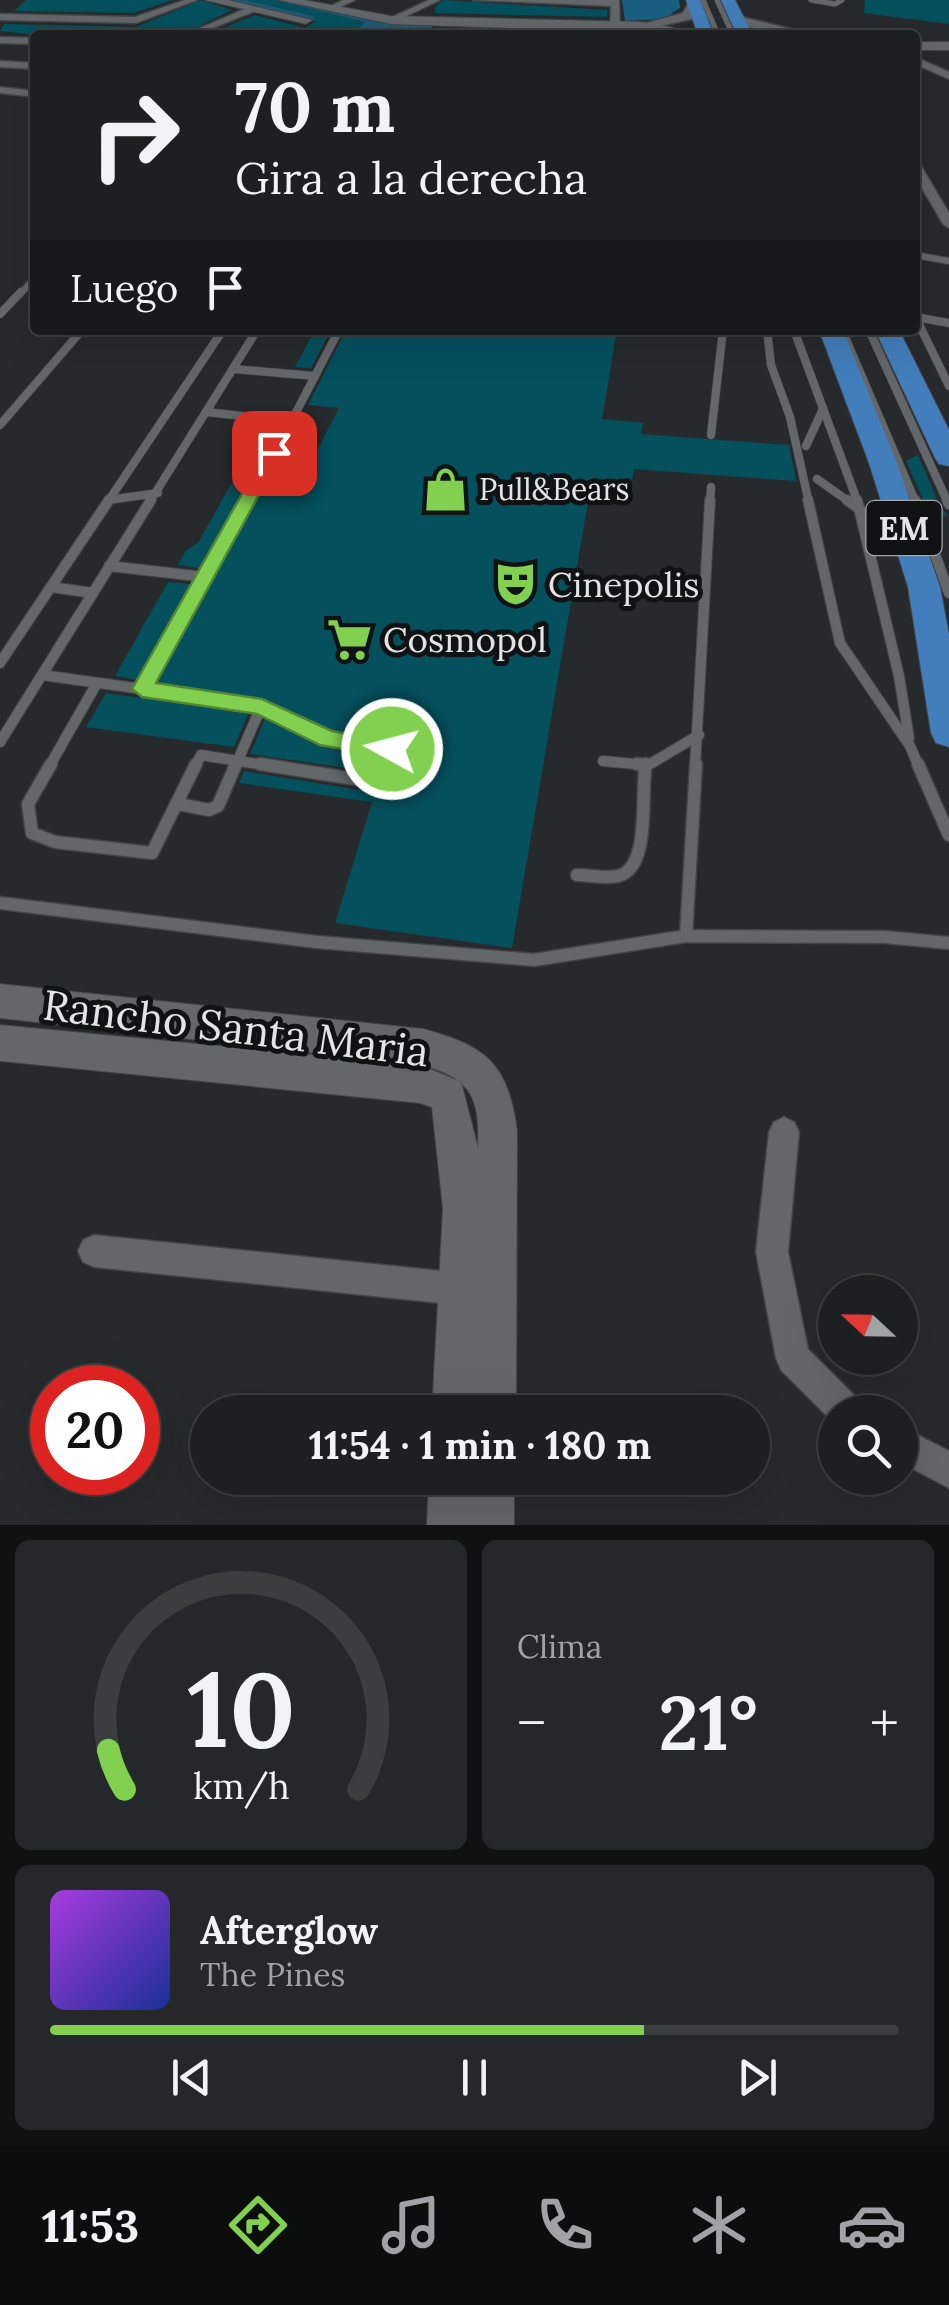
<!DOCTYPE html>
<html lang="es">
<meta charset="utf-8">
<style>
:root{--surface:#1d2021;--page:#25282a;--text:#f1f3f6;--muted:#a0a3a5;--line:#3b3e3f;--accent:#82d04f}
body{margin:0;font-family:Lora,serif;background:var(--page);color:var(--text);height:100vh;display:flex;flex-direction:column;font-size:38px;white-space:nowrap}
*{box-sizing:border-box;margin:0}
p{font-size:32px;color:var(--muted)}
.icon{flex:none;width:55px;height:55px;fill:none;stroke:currentColor;stroke-width:2;stroke-linecap:round;stroke-linejoin:round}
.map{position:relative;height:1525px;overflow:hidden}
.sheet{display:flex;flex-direction:column;gap:15px;padding:15px;background:#101212;flex:1}
.sheet>*{flex:none}
.guide{position:absolute;left:30px;top:30px;width:890px;height:305px;border-radius:10px;box-shadow:0 10px 40px #0002,0 0 0 2px var(--line);background:#1d2021;color:var(--text);overflow:hidden}
.needle{width:65px;rotate:292deg}
.fabs{position:absolute;left:818px;top:1275px;display:grid;gap:20px}
.fabs a{display:grid;place-items:center;width:100px;height:100px;border-radius:50%;background:var(--surface);box-shadow:0 10px 40px #0002,0 0 0 2px var(--line);font-size:50px}
.speed{position:absolute;left:30px;top:1365px;display:flex;gap:20px;font-size:50px;font-weight:700;text-align:center}
.speed>*{display:grid;place-content:center;width:130px;height:130px;border-radius:50%;background:var(--surface);box-shadow:0 10px 40px #0002,0 0 0 2px var(--line);line-height:1}
.speed .limit{border:15px solid #d22;background:#fff;color:#111}
.pin{position:absolute;display:grid;place-items:center;width:85px;height:85px;color:#fff;margin:-42px;border-radius:20px;box-shadow:0 5px 15px #0006}
.me{position:absolute;width:110px;margin:-55px;rotate:277deg;stroke-linejoin:round;filter:drop-shadow(0 0 8px #0008)}
.turn{display:flex;align-items:center;gap:35px;height:210px;padding:0 40px;font-size:45px}
.turn .icon{width:130px;height:130px;stroke-width:2.5}
.turn b{display:block;font-size:70px;line-height:85px}
.then{display:flex;align-items:center;height:95px;padding:0 40px;background:#0003;gap:20px;font-size:38px}
.big{font-size:75px;font-weight:700;line-height:1.1}
.sheet .tile{flex:1;display:flex;flex-direction:column;justify-content:center;gap:15px;min-width:0;padding:0 35px;border-radius:15px;background:var(--page)}
.sheet .dial{align-items:center;gap:0}
.dial svg{height:260px;overflow:visible;fill:none;stroke:var(--line);stroke-width:7;stroke-linecap:round;text-anchor:middle}
.dial text{fill:var(--text);stroke:none}
.song{display:flex;align-items:center;gap:30px}
.cover{width:120px;height:120px;border-radius:15px;background:linear-gradient(135deg,hsl(280 70% 55%),hsl(230 70% 35%))}
.played{height:10px;border-radius:5px;background:linear-gradient(90deg,var(--accent) 70%,var(--line) 70%)}
.keys{display:flex;justify-content:space-around;direction:ltr}
.heat{display:flex;justify-content:space-between;align-items:center;font-size:55px;direction:ltr}
.sheet .tiles{flex:1;display:grid;gap:15px;grid-template-columns:1fr 1fr}
.tile:last-child{grid-column:span 2}
.trip{position:absolute;left:190px;top:1395px;width:580px;height:100px;border-radius:50px;background:var(--surface);box-shadow:0 10px 40px #0002,0 0 0 2px var(--line);font-weight:700;line-height:100px;text-align:center}
.tab-bar{display:flex;height:160px;justify-content:space-around;align-items:center;background:#0c0d0d;color:var(--muted)}
.tab-bar .icon{width:70px;height:70px}
.tab-bar .current{color:var(--accent)}
.tab-bar b{font-size:45px;color:var(--text)}
.map>svg:first-child{display:block}
.green{fill:#205873}
.forest{fill:#196080}
.building{fill:#04505d}
.lines{fill:none;stroke-linecap:round;stroke-linejoin:round}
.service-far4-casing{stroke:#424546;stroke-width:6}
.service-far3-casing{stroke:#424546;stroke-width:8}
.service-far2-casing{stroke:#424546;stroke-width:9}
.service-far1-casing{stroke:#424546;stroke-width:12}
.service-casing{stroke:#424546;stroke-width:15}
.minor-casing{stroke:#424546;stroke-width:3}
.tertiary-casing{stroke:#424546;stroke-width:2}
.secondary-casing{stroke:#424546;stroke-width:3}
.primary-casing{stroke:#424546;stroke-width:2}
.service-far4{stroke:#646769;stroke-width:5}
.service-far3{stroke:#646769;stroke-width:6}
.service-far2{stroke:#646769;stroke-width:8}
.service-far1{stroke:#646769;stroke-width:10}
.service{stroke:#646769;stroke-width:12}
.minor{fill:#646769;fill-rule:evenodd}
.tertiary{fill:#646769;fill-rule:evenodd}
.secondary{fill:#646769;fill-rule:evenodd}
.primary{fill:#427ebb;fill-rule:evenodd}
.route{fill:#82d04f;stroke:#548733;stroke-width:2.5}
.labels{text-anchor:middle;dominant-baseline:central;stroke-width:10;stroke-linejoin:round;paint-order:stroke}
.far-poi-label{font-size:30px;fill:#e2e4e5;stroke:#111213;text-anchor:start}
.shield{fill:#111213;stroke:#a3a5a6;stroke-width:2.5}
.shield-label{font-size:32px;font-weight:bold;fill:#e2e4e5}
.poi-label{font-size:35px;fill:#e2e4e5;stroke:#111213;text-anchor:start}
.near-street-label{font-size:42px;fill:#e2e4e5;stroke:#111213}
</style>
<div class="map">
<svg width="949" height="1525" viewBox="0 0 949 1525">
<rect width="100%" height="100%" fill="#272a2c"/>
<!-- green -->
<path class="green" d="M217,0H276L379,21L429,24L435,31L427,35L373,33Z"/>
<!-- forest -->
<path class="forest" d="M622,0H679L680,8L663,19L625,21Z"/>
<!-- building -->
<g class="building">
<path d="M26,0H173L134,13L14,11Z"/>
<path d="M201,0L232,10L181,35H37L0,31L5,24L136,27Z"/>
<path d="M244,0H275L366,22L352,35L224,28L254,15L305,28L316,21L313,16Z"/>
<path d="M443,0L607,10V17L435,13V7Z"/>
<path d="M865,0H949V24L864,13Z"/>
<path d="M315,330H331L311,368L295,367Z"/>
<path d="M346,330H617L602,419L643,423L641,434L789,445L796,481L634,469L632,482L592,478L512,948L335,923L372,802L239,783L244,771L378,793L390,786L389,779L382,773L250,754L265,719L327,748L392,758L400,751L397,742L331,731L263,698L156,682L281,455L313,458L339,408L308,405Z"/>
<path d="M249,452L265,454L199,568L178,565L186,550L198,543Z"/>
<path d="M918,455L939,504L948,516L931,517L906,461Z"/>
<path d="M168,582L190,584L137,680L115,676Z"/>
<path d="M106,693L141,698L248,714L234,747L86,727Z"/>
</g>
<g class="lines">
<defs>
<g id="service-far4">
<path d="M703,0L718,35"/>
<path d="M717,0L733,35"/>
<path d="M811,0L835,4L842,0"/>
</g>
<g id="service-far3">
<path d="M915,255L949,261"/>
<path d="M19,295L35,278"/>
</g>
<g id="service-far2">
<path d="M0,314L21,292"/>
<path d="M915,316L949,386"/>
<path d="M915,317L949,323"/>
<path d="M767,330L771,365L790,417L809,503"/>
<path d="M794,330L858,503"/>
<path d="M842,330L916,503"/>
<path d="M869,330L948,503"/>
<path d="M233,369L315,376"/>
<path d="M206,412L269,419"/>
<path d="M279,420L291,422L339,330"/>
<path d="M0,425L82,330"/>
<path d="M711,435L723,330"/>
<path d="M806,446L823,409"/>
<path d="M817,479L851,503"/>
<path d="M108,500L158,493"/>
<path d="M107,503L223,330"/>
<path d="M149,503L257,330"/>
<path d="M246,503L291,422"/>
<path d="M710,503L711,487"/>
</g>
<g id="service-far1">
<path d="M808,500L840,643L910,746L919,767"/>
<path d="M847,500L861,510"/>
<path d="M857,500L899,676L909,738"/>
<path d="M915,500L949,593"/>
<path d="M947,500L949,504"/>
<path d="M109,566L205,577"/>
<path d="M51,587L93,593"/>
<path d="M0,663L109,500"/>
<path d="M42,675L142,689L247,500"/>
<path d="M142,689L261,707L328,739L392,749"/>
<path d="M0,742L151,500"/>
<path d="M603,761L645,765"/>
<path d="M49,767L97,683"/>
<path d="M195,767L201,755L276,767"/>
<path d="M235,767L261,707"/>
<path d="M645,767L699,735"/>
<path d="M695,767L710,500"/>
</g>
<g id="service">
<path d="M51,764L28,804L32,833L55,842L152,853L196,764"/>
<path d="M260,764L380,783"/>
<path d="M637,764L645,765"/>
<path d="M918,764L949,835"/>
<path d="M178,804L209,810L218,806L236,764"/>
<path d="M577,875C589,875 606,879 618,876C652,868 640,791 646,764"/>
<path d="M0,903L317,942L534,960L686,936L885,937L949,943"/>
<path d="M686,936L696,764"/>
</g>
<g id="minor">
<path d="M185,0H197L136,23L0,20V14L135,17Z"/>
<path d="M343,0H355L332,11L325,9Z"/>
<path d="M429,0H440L394,22L386,20Z"/>
<path d="M473,0H619L620,35H610L611,6Z"/>
<path d="M252,6L255,11L208,30L267,35H184Z"/>
<path d="M371,31L375,35H365Z"/>
<path d="M0,37L35,38V44L0,43Z"/>
<path d="M915,57L949,72V79L915,64Z"/>
<path d="M0,61L35,63V69L0,67Z"/>
<path d="M0,87L35,91V97L0,93Z"/>
<path d="M915,162L921,166L949,213V228L943,224L915,176Z"/>
<path d="M784,1117L794,1122L799,1132L788,1252L808,1349L859,1400L864,1412H835V1424L781,1370L776,1358L756,1252L769,1132L774,1122Z"/>
<path d="M94,1235L460,1273L471,1278L476,1289L471,1300L460,1305L94,1267L83,1262L78,1251L83,1240Z"/>
<path d="M900,1426L949,1451V1488L900,1462Z"/>
</g>
<g id="tertiary">
<path d="M205,0H228L312,20L306,24Z"/>
<path d="M279,0H304L391,16L642,22L712,35L391,24Z"/>
<rect x="915" y="42" width="34" height="8"/>
<path d="M0,984L423,1029C487,1046 508,1064 517,1131L516,1412H432L443,1209L432,1107L420,1103L0,1061V1025L420,1065L461,1082L478,1148C480,1098 472,1079 423,1065L0,1018Z"/>
<path d="M429,1478H514V1525H427Z"/>
</g>
<g id="secondary">
<path d="M690,0L700,3L692,19L642,30L635,26L683,13Z"/>
<path d="M738,16L803,32L805,35H782L733,23V17Z"/>
</g>
<g id="primary">
<path d="M686,0H700L714,35H698Z"/>
<path d="M721,0H735L753,35H737Z"/>
<path d="M819,330H843L897,463L940,587L949,635V747L936,743L931,733L908,587L869,463Z"/>
<path d="M875,330H899L949,430V466L939,464L935,458Z"/>
</g>
</defs>
<!-- service-far4 casing -->
<use href="#service-far4" class="service-far4-casing"/>
<!-- service-far3 casing -->
<use href="#service-far3" class="service-far3-casing"/>
<!-- service-far2 casing -->
<use href="#service-far2" class="service-far2-casing"/>
<!-- service-far1 casing -->
<use href="#service-far1" class="service-far1-casing"/>
<!-- service casing -->
<use href="#service" class="service-casing"/>
<!-- minor casing -->
<use href="#minor" class="minor-casing"/>
<!-- tertiary casing -->
<use href="#tertiary" class="tertiary-casing"/>
<!-- secondary casing -->
<use href="#secondary" class="secondary-casing"/>
<!-- primary casing -->
<use href="#primary" class="primary-casing"/>
<!-- service-far4 -->
<use href="#service-far4" class="service-far4"/>
<!-- service-far3 -->
<use href="#service-far3" class="service-far3"/>
<!-- service-far2 -->
<use href="#service-far2" class="service-far2"/>
<!-- service-far1 -->
<use href="#service-far1" class="service-far1"/>
<!-- service -->
<use href="#service" class="service"/>
<!-- minor -->
<use href="#minor" class="minor"/>
<!-- tertiary -->
<use href="#tertiary" class="tertiary"/>
<!-- secondary -->
<use href="#secondary" class="secondary"/>
<!-- primary -->
<use href="#primary" class="primary"/>
</g>
<!-- route -->
<path class="route" d="M274,448L282,453L156,683L262,699L332,731L400,743L403,749L400,755L392,758L320,745L257,714L142,697L132,689L265,453Z"/>
<!-- icons -->
<defs>
<symbol id="shop-bare" viewBox="-9 -9 18 18"><path d="M-5-2.5h2.3a2.7 3.5 0 0 1 5.4 0H5L5.5 6h-11ZM-1.5-2.5h3a1.5 2.3 0 0 0-3 0Z" fill="#82d04f" stroke="#111213" stroke-width="2.5" paint-order="stroke"/></symbol>
<symbol id="theatre-bare" viewBox="-9 -9 18 18"><path d="M-5-5.5Q0-4 5-5.5V0Q5 5 0 6Q-5 5-5 0ZM-3.3-2.5H-1v1.5H-3.3ZM1-2.5H3.3v1.5H1ZM-2.8 1Q0 5.5 2.8 1Z" fill="#82d04f" stroke="#111213" stroke-width="2.5" paint-order="stroke"/></symbol>
<symbol id="supermarket-bare" viewBox="-9 -9 18 18"><path d="M-6-5.5h2.5l.6 2H6L4.5 2H-2.5L-4.4-4H-6ZM-1.5 3.2a1.3 1.3 0 1 0 .1 0ZM3 3.2a1.3 1.3 0 1 0 .1 0Z" fill="#82d04f" stroke="#111213" stroke-width="2.5" paint-order="stroke"/></symbol>
</defs>
<g fill-rule="evenodd">
<use href="#shop-bare" x="414" y="458" width="63" height="63"/>
<use href="#theatre-bare" x="484" y="552" width="63" height="63"/>
<use href="#supermarket-bare" x="318" y="608" width="63" height="63"/>
</g>
<g class="labels">
<!-- far-poi labels -->
<g class="far-poi-label">
<text x="479" y="489">Pull&amp;Bears</text>
</g>
<!-- shield labels -->
<rect class="shield" x="866.5" y="501" width="75" height="54" rx="8"/>
<g class="shield-label">
<text x="904" y="528">EM</text>
</g>
<!-- poi labels -->
<g class="poi-label">
<text x="548" y="584">Cinepolis</text>
<text x="383" y="639">Cosmopol</text>
</g>
<!-- near-street labels -->
<g class="near-street-label">
<text transform="translate(236 1028) rotate(7)">Rancho Santa Maria</text>
</g>
</g>
</svg>
<div class="fabs">
<a><svg class="needle" viewBox="-14 -14 28 28"><path d="M0-13l5 13h-10z" fill="#e53935"/><path d="M0 13l5-13h-10z" fill="#a0a3a5"/></svg></a>
<a><svg class="icon" aria-label="search" viewBox="0 0 24 24"><circle cx="10" cy="10" r="6"/><path d="M15 15l6 6"/></svg></a>
</div>
<div class="speed"><div class="limit">20</div></div>
<div class="pin" style="left:274px;top:453px;background:#d93025"><svg class="icon" aria-label="arrive" viewBox="0 0 24 24"><path d="M6 21V4h12l-3 4 3 4H6"/></svg></div>
<svg class="me" style="left:392px;top:749px" viewBox="-20 -20 40 40"><circle r="17" fill="#82d04f" stroke="#fff" stroke-width="3"/><path d="M0-11L8 9 0 5-8 9z" fill="#fff"/></svg>
<div class="trip">11:54 · 1 min · 180 m</div>
<div class="guide">
<div class="turn"><svg class="icon" aria-label="right" viewBox="0 0 24 24"><path d="M7 20v-9h11M14 6l5 5-5 5"/></svg><div><b>70 m</b>Gira a la derecha</div></div>
<div class="then">Luego<svg class="icon" aria-label="arrive" viewBox="0 0 24 24"><path d="M6 21V4h12l-3 4 3 4H6"/></svg></div>
</div>
</div>
<section class="sheet">
<div class="tiles">
<div class="tile dial"><svg viewBox="0 0 100 80">
<path d="M14 69A42 42 0 1 1 86 69"/>
<path d="M14 69A42 42 0 0 1 9 57" stroke="#82d04f"/>
<text x="50" y="56" font-size="32" font-weight="700">10</text>
<text x="50" y="72" font-size="11">km/h</text>
</svg></div>
<div class="tile"><p>Clima</p>
<div class="heat"><a>−</a><b class="big">21°</b><a>+</a></div>
</div>
<div class="tile">
<div class="song"><i class="cover"></i><div><b>Afterglow</b><p>The Pines</p></div></div>
<div class="played"></div>
<div class="keys"><svg class="icon" aria-label="previous" viewBox="0 0 24 24"><path d="M18 5L8 12l10 7zM5 5v14"/></svg><svg class="icon" aria-label="pause" viewBox="0 0 24 24"><path d="M8 5v14M16 5v14"/></svg><svg class="icon" aria-label="next" viewBox="0 0 24 24"><path d="M6 5l10 7-10 7zM19 5v14"/></svg></div>
</div>
</div>
</section>
<nav class="tab-bar">
<b>11:53</b>
<svg class="icon current" aria-label="directions" viewBox="0 0 24 24"><path d="M12 3l9 9-9 9-9-9zM9 14v-3h6M13 9l2 2-2 2"/></svg>
<svg class="icon" aria-label="music" viewBox="0 0 24 24"><path d="M9 18V5l10-2v13"/><circle cx="6" cy="18" r="3"/><circle cx="16" cy="16" r="3"/></svg>
<svg class="icon" aria-label="phone" viewBox="0 0 24 24"><path d="M5 4h4l2 5-3 2q2 4 5 5l2-3 5 2v4C11 20 4 13 5 4z"/></svg>
<svg class="icon" aria-label="climate" viewBox="0 0 24 24"><path d="M12 3v18M4 7l16 10M4 17L20 7"/></svg>
<svg class="icon" aria-label="car" viewBox="0 0 24 24"><path d="M5 17H2v-5l4-1 3-4h7l3 4 3 1v5h-3M9 17h6M6 11h13"/><circle cx="7" cy="17" r="2"/><circle cx="17" cy="17" r="2"/></svg>
</nav>
